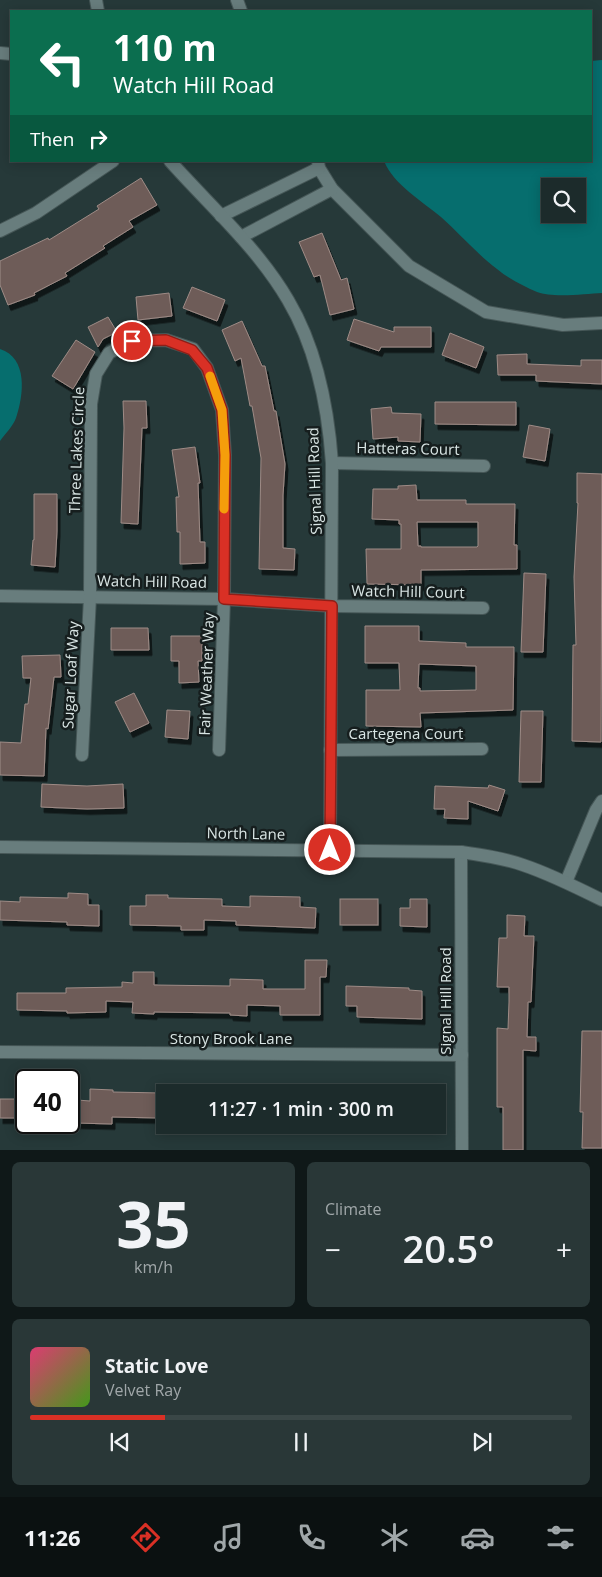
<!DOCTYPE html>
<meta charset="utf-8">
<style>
:root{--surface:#1c2b2b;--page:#293737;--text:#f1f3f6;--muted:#a0a7a9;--line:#3a4747;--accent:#d93025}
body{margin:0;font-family:"Open Sans",sans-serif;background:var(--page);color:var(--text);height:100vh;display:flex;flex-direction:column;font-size:19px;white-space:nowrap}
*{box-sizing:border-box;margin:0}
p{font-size:16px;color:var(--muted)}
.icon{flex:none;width:28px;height:28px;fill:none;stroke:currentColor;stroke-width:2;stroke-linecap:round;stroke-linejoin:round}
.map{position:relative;height:1150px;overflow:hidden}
.sheet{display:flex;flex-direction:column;gap:12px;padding:12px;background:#0f1818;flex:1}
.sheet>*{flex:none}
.guide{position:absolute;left:10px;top:10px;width:582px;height:152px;border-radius:0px;box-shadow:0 2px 12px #0003,0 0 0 1px var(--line);background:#0b6e4f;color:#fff;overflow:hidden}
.fabs{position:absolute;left:541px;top:178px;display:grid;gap:10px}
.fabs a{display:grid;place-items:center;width:45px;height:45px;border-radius:0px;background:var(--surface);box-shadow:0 2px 12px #0003,0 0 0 1px var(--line);font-size:25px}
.speed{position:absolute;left:15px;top:1069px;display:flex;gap:10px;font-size:25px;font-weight:700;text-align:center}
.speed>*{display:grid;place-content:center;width:65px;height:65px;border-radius:50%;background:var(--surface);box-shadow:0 2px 12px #0003,0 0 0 1px var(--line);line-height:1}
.speed .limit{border:2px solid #111;border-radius:8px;background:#fff;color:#111}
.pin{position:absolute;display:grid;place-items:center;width:42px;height:42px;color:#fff;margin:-21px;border:2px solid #fff;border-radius:50%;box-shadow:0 1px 5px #0007}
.me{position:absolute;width:55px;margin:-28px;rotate:0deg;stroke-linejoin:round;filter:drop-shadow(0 0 4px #0008)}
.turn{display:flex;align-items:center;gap:18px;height:105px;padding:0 20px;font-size:22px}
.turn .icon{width:65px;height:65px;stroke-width:2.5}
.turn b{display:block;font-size:35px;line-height:42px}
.then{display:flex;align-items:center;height:48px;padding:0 20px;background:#0003;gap:10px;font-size:19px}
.big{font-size:38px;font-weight:600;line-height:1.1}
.sheet .tile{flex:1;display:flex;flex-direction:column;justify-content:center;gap:8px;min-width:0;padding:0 18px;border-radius:8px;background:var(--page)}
.sheet .dial{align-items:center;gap:0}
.dial b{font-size:65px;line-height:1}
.song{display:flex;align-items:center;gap:15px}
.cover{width:60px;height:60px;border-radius:8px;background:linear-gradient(135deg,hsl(340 70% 55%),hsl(100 70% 35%))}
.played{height:5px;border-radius:2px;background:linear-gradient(90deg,var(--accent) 25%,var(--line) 25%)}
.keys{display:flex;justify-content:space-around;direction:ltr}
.heat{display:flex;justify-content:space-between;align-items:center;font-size:28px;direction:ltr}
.sheet .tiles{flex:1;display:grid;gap:12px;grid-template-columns:1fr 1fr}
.tile:last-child{grid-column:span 2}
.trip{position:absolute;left:156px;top:1084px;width:290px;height:50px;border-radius:0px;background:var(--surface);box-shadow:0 2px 12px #0003,0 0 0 1px var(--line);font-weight:600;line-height:50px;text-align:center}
.tabs{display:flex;height:80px;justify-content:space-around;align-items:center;background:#0b1111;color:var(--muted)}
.tabs .icon{width:35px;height:35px}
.tabs .on{color:var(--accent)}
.tabs b{font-size:22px;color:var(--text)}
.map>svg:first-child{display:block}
.water{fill:#066e6e;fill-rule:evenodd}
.building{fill:#6e5c58;stroke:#9e8b86;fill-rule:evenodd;filter:url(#shadow)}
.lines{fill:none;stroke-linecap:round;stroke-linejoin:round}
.street-casing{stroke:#465757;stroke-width:14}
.secondary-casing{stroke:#465757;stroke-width:14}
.street{stroke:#687d7d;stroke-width:12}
.secondary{stroke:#687d7d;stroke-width:12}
.route-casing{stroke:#8d1f18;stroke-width:12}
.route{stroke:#d93025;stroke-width:9}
.slow{stroke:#f59e0b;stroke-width:9}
.labels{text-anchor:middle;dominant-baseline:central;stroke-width:5;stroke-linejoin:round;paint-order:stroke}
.street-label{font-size:15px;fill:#d9e5e4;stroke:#161e1e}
</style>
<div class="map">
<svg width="602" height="1150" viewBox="0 0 602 1150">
<defs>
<filter id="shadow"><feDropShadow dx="3" dy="5.5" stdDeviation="0" flood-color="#0009"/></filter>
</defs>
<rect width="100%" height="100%" fill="#263939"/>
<!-- water -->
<g class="water">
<path d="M602,60V293C585,294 552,298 537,292C523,286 509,279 497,269C477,254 460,234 441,217C422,201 394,185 384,161H591V61ZM550,186H578V214H550Z"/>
<path d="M0,349C28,358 24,395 16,418C13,426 5,434 0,441Z"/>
</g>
<!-- building -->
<g class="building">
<path d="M141,178L157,205L129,221L133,227L103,246L105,248L65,273L67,276L34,293L35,295L8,305L0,285V261L48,238L49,240L99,209L97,206Z"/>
<path d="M322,233L341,280L347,278L354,309L330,315L320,275L314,277L299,242Z"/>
<path d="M192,287L225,300L217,321L183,308Z"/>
<path d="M169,293L172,316L138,320L136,297Z"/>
<path d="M108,317L117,332L103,339L98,347L88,327Z"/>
<path d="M354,319L394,332V327H431V347H381L379,351L347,340Z"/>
<path d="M242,321L262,366H265L274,411H276L285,464L283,495V548L295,549L294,570L259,569L261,458L252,406H250L241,358L235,361L222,330Z"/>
<path d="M450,333L484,347L476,368L442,355Z"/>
<path d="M76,340L95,352L73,389L52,376Z"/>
<path d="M527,354V364L581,366V360H602V384L536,381V375H498L497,355Z"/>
<path d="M123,401H146L147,428H142L138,524L121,523L124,428Z"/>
<path d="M435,402H516V425L435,424Z"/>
<path d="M391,407L392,413L421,414L420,442L398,441V437L373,439L371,409Z"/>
<path d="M529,425L550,429L545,461L523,457Z"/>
<path d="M195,447L200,483H198L200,542H205V563L180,564V532H177L176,497H179L172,450Z"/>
<path d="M577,473L602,474L601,742L572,741L573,645H576L574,577L578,503H577Z"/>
<path d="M416,485L417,500H466V504H515L514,545H517V569L421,570V585L367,584L366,549H401V524H399V520L372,519L373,489H398V486ZM417,522H478V546L477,547H421V546H418Z"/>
<path d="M34,494H57V531L55,567L31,565L33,540H34Z"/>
<path d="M524,573L546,574L543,652H521Z"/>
<path d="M365,626H419V641L466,643V647H514L513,710L420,713L421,727L366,726V690H400L399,663H365ZM419,664L476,666V690L420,691V688H418Z"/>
<path d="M111,628H148L149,650H111Z"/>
<path d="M171,636H202V661H198L199,682L179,683V661H171Z"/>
<path d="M60,655L61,677H54L48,729L46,728L44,776L0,775V742L21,743L25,704H28L31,678H23L22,656Z"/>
<path d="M134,693L149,723L130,732L115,702Z"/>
<path d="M167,710L190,711L188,739L165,737Z"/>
<path d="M521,711H543L541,782H519Z"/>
<path d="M42,784L87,786L123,784L124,808L87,809L41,807Z"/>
<path d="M489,785L505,790L498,811L468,801V819L444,818L445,809H434L435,786L488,788Z"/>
<path d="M68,893L88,894V905H99V926L67,925V922L0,920V901L20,902V897L68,898Z"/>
<path d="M146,895H168V898L222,899V906L250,907V896L300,897V907L316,908L315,928L236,925V921L204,920V930H181V926L130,925V906H146Z"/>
<rect x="340" y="899" width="38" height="26"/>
<path d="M410,899H427V927L400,926V908H410Z"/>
<path d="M507,915L525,916L524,936H534L531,1002H528L527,1037H536V1051L523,1050V1150H503V1107H497V1028L508,1029L509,1002V987H497L499,938H507Z"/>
<path d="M305,960H327L326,977H320V1015H280V1006L247,1005V1016L230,1015V1013L154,1012V1014L132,1013L133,1002L106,1001V1012L67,1013V1011L17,1010V993H66V988L122,987V982L133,983V972H154V985L230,986V979L263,980V989H305Z"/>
<path d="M346,986L409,988V990L422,991V1019L357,1017V1006H346Z"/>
<path d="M582,1031H602V1148H582L583,1112H580Z"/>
<path d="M90,1089L113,1090V1092L161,1093L160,1118L112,1117V1124L76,1123L77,1100L90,1101Z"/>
<rect x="0" y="1099" width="26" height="19"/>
</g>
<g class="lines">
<defs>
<g id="street">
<path d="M237,0L241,11"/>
<path d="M0,53L11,54"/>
<path d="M318,161L319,168L332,189L409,266L486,312L563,325L602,323"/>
<path d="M221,216L319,168"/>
<path d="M0,231L36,213L113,161"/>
<path d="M241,237L332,189"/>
<path d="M332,463L484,466"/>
<path d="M0,596L224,599L332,606L483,608"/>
<path d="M330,750L482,749"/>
<path d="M82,755L90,597L91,404L96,374L109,353L132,341L166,340L193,349L207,368L222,410L225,455L224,599L219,750"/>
<path d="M461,852L462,1150"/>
<path d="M566,882L596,810L602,801"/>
<path d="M0,1052L462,1055"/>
</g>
<g id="secondary">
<path d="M96,0L98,11"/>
<path d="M170,161C210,206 257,247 288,300C317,349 328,406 332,463L330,851"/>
<path d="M0,847L461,852C482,855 503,858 523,865C550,874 576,887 602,900"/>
</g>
</defs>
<!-- street casing -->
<use href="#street" class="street-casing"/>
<!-- secondary casing -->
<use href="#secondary" class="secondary-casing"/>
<!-- street -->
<use href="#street" class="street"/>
<!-- secondary -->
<use href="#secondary" class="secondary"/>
</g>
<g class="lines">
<defs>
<path id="route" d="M132,341L166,340L192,350L207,368L222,410L225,455L224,599L332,606L330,850"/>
</defs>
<!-- route casing -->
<use href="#route" class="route-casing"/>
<!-- route -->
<use href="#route" class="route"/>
<!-- slow -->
<path class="slow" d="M210,376L222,410L225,455L224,509"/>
</g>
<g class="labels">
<!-- street labels -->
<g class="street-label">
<text transform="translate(408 448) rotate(1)">Hatteras Court</text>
<text transform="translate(76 450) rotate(-88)">Three Lakes Circle</text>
<text transform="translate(314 481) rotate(-92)">Signal Hill Road</text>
<text transform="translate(152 581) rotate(1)">Watch Hill Road</text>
<text transform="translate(408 591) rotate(1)">Watch Hill Court</text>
<text transform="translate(206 674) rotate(-88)">Fair Weather Way</text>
<text transform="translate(70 675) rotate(-87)">Sugar Loaf Way</text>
<text x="406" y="733">Cartegena Court</text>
<text transform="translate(246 833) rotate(1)">North Lane</text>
<text transform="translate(445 1001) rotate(-90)">Signal Hill Road</text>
<text x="231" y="1038">Stony Brook Lane</text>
</g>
</g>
</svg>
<div class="fabs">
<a><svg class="icon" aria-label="search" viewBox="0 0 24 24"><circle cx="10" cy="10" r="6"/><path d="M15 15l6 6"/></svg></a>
</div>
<div class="speed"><div class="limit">40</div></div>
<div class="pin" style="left:132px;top:341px;background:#d93025"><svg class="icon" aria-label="arrive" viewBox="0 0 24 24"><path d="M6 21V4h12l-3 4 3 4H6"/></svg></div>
<svg class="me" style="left:330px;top:850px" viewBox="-20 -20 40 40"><circle r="17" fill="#d93025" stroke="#fff" stroke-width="3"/><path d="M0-11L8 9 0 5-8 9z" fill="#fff"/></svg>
<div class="trip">11:27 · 1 min · 300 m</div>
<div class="guide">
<div class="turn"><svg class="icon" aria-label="left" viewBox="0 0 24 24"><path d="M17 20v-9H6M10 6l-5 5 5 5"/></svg><div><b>110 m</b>Watch Hill Road</div></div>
<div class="then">Then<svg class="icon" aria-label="right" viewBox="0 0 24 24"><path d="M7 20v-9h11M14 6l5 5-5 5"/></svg></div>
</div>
</div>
<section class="sheet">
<div class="tiles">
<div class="tile dial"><b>35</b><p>km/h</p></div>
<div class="tile"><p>Climate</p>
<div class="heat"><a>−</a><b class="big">20.5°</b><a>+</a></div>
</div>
<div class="tile">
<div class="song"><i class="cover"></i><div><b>Static Love</b><p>Velvet Ray</p></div></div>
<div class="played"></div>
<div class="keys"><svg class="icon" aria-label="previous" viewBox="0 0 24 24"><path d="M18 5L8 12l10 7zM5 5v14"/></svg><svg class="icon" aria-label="pause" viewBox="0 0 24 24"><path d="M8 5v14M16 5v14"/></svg><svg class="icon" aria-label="next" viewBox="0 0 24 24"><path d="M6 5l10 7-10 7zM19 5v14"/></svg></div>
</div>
</div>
</section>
<nav class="tabs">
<b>11:26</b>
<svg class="icon on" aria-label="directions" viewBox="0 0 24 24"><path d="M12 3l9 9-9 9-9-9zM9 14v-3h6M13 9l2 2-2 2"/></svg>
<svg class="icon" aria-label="music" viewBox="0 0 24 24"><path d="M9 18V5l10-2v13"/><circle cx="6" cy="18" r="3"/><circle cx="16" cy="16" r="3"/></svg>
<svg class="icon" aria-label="phone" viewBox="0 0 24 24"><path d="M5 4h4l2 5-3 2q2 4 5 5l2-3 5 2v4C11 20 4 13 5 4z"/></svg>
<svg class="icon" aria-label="climate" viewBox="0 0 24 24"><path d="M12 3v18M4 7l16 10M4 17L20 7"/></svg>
<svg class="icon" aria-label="car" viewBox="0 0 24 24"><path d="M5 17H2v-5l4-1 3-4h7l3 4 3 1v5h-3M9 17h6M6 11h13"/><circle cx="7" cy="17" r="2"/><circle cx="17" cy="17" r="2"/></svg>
<svg class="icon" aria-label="filters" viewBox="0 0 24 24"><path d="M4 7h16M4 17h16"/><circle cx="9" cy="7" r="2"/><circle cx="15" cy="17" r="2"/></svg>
</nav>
